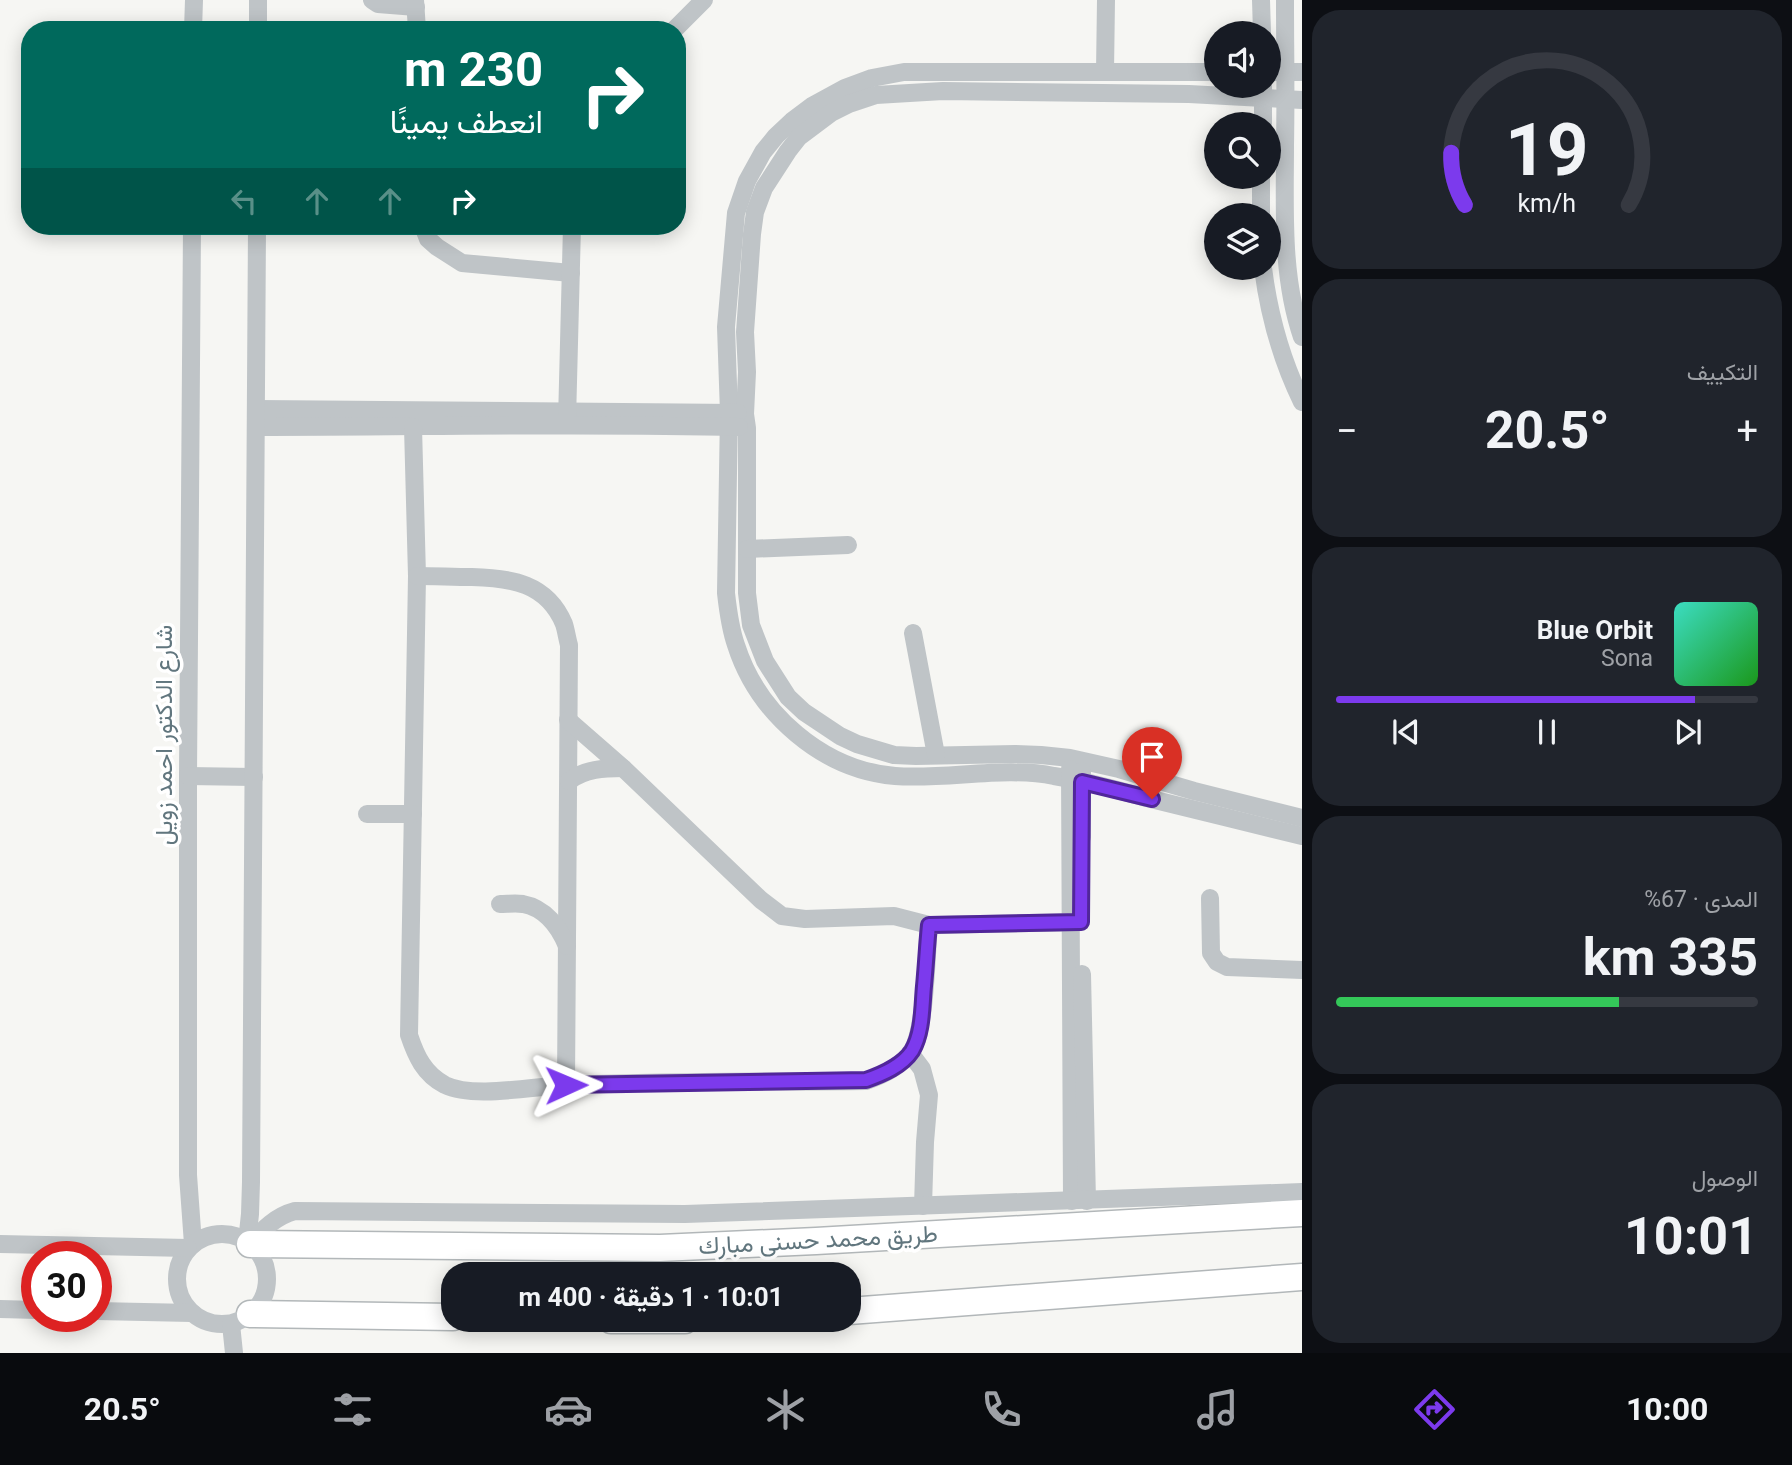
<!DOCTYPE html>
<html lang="ar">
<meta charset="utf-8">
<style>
:root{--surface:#171b24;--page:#20242c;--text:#f1f3f6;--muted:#9ea1a6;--line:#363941;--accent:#7c3aed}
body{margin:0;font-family:Roboto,Vazirmatn,sans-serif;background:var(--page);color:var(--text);direction:rtl;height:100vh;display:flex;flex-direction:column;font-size:26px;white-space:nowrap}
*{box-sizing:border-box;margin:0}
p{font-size:23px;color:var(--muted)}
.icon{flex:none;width:38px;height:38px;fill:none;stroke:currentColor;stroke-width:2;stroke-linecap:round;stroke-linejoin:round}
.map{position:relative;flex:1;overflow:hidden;direction:ltr}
.drawer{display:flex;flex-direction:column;gap:10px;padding:10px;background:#0d0f14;width:490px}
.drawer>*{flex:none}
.guide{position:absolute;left:21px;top:21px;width:665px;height:214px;border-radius:28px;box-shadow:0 4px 18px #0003;direction:rtl;background:#00695c;color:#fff;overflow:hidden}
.fabs{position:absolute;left:1204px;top:21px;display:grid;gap:14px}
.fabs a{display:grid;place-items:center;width:77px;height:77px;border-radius:50%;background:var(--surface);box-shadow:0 4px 18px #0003;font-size:35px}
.speed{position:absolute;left:21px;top:1241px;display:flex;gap:14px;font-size:35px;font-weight:700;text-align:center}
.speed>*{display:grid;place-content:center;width:91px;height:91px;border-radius:50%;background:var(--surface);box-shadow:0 4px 18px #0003;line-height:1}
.speed .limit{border:10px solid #d22;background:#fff;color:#111}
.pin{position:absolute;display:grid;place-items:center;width:60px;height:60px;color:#fff;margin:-72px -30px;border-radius:50% 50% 50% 0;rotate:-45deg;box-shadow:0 0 7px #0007}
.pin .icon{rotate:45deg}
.me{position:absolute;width:77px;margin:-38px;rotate:89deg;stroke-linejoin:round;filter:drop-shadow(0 0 5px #0008)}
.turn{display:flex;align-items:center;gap:24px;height:147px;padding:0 28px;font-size:32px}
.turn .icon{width:91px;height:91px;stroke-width:2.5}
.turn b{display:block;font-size:49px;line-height:60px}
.lanes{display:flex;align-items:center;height:66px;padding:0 28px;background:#0003;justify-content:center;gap:35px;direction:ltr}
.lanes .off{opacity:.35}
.big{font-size:52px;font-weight:700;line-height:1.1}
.drawer .widget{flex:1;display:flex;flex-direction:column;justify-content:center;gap:10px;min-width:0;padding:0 24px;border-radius:28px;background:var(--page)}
.drawer .dial{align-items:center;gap:0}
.dial svg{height:182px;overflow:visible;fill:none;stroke:var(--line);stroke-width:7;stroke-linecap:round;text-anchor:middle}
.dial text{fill:var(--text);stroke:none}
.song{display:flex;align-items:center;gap:21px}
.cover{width:84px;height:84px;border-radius:10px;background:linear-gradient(135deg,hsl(170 70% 55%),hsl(120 70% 35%))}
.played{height:7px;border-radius:4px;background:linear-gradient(90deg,var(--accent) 85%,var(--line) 85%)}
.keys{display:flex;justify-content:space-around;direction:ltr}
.heat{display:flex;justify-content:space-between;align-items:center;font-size:38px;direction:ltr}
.charge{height:10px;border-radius:5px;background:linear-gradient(90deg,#34c759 67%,var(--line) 0)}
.trip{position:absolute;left:441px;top:1262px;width:420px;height:70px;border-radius:28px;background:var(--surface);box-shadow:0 4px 18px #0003;font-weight:700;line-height:70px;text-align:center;direction:rtl}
.tab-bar{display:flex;height:112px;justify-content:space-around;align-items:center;background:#090b0e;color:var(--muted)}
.tab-bar .icon{width:49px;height:49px}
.tab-bar .on{color:var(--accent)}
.tab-bar b{font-size:32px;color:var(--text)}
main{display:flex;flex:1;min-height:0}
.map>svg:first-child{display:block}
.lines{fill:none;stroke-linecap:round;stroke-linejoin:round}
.highway-casing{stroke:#b2b7b9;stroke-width:29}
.minor{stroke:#bfc4c7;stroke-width:18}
.highway{stroke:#fff;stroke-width:26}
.route-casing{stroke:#51269a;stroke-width:18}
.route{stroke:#7c3aed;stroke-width:12}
.labels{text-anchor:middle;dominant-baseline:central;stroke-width:7;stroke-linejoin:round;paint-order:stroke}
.street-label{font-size:24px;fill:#61767e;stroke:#fff}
</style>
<main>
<section class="drawer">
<div class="widget dial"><svg viewBox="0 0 100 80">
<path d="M14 69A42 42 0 1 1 86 69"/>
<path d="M14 69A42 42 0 0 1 8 46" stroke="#7c3aed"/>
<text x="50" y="56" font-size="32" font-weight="700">19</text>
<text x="50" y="72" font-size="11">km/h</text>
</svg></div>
<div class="widget"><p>التكييف</p>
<div class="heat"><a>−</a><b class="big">20.5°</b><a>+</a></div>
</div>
<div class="widget">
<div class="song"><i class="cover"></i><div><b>Blue Orbit</b><p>Sona</p></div></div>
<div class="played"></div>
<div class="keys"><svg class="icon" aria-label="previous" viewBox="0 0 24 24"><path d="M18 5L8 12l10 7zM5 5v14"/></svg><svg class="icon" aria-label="pause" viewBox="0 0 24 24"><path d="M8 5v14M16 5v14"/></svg><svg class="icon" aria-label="next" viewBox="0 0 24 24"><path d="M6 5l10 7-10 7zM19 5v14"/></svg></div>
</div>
<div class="widget"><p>المدى · 67%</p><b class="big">335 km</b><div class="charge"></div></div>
<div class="widget"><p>الوصول</p><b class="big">10:01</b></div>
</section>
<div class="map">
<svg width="1302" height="1353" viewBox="0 0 1302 1353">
<rect width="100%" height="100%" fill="#f6f6f3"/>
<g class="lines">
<defs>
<g id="highway">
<path d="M250,1244L660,1248L816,1241L1302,1213"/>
<path d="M849,1311L1302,1277"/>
<path d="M250,1314L453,1317"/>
<path d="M611,1320H685"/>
</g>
</defs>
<!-- highway casing -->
<use href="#highway" class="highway-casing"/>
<!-- minor -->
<g class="minor">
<path d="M372,0L378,4L416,7"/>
<path d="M415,0L417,30"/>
<path d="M1261,0L1262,33"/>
<path d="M1285,0C1285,48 1286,97 1285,145C1285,209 1281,276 1302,337"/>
<path d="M193,30L194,0"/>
<path d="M258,30V0"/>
<path d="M674,30L704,0"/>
<path d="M1105,72L1106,0"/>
<path d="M1216,72H904L872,78L845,88L812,106L792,121L776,136L763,152L747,181L736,213L726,327L729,413L726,593C728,611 730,628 736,645C758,714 823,770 895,776C946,780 1005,766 1054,776C1086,781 1117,790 1147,798C1199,811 1250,823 1302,836"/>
<path d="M1269,72H1302"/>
<path d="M1302,100L1189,94L943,91L876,95L849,104L831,113L799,137L788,151L764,188L755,212L752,234L745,332L747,372L745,414L747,428V593L751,625L765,661L788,697L804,712L840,736L857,744L894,755L916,756L1015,754L1041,755L1070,758L1119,769L1194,791L1302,818"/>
<path d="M1263,124V86"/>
<path d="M1261,215V177"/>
<path d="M192,226L188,776V1175L193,1244"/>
<path d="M423,226L428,239L437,247L462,263L571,273"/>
<path d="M1263,268C1269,315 1281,359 1302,402"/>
<path d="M257,409L738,413"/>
<path d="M567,421L572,226"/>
<path d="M256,427C417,427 578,423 739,427"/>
<path d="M413,427L417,576L409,1035C416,1056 424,1074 445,1085C474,1099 534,1086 567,1085C666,1081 766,1082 866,1081C883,1075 902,1066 912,1051C926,1027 926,955 929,925"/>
<path d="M747,549L848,545"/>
<path d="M417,576C435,576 454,577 472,577C511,578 547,583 564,624C566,630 567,638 569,645L566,1085"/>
<path d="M913,633L936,755"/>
<path d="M568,720L623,768L761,900L782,916L805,919L894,916L929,925L1081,922"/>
<path d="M1070,769L1072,1201"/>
<path d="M188,776L254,777"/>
<path d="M569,781C585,769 604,768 623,768"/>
<path d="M367,814H413"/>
<path d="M1082,837V771"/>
<path d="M1210,898L1211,953L1217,962L1227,967L1302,970"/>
<path d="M500,904C507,904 516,903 523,904C545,908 559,927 567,946"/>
<path d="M1082,974L1087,1201"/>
<path d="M910,1053L922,1069L929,1095L925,1142L923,1206"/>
<circle cx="222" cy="1279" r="45"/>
<path d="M247,1242L250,1214L251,1182L257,226"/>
<path d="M0,1244L188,1248"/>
<path d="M250,1244C263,1229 276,1216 295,1211L685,1214L1302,1192"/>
<path d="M0,1309L37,1310"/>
<path d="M96,1311L192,1313"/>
<path d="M231,1324L234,1353"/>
</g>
<!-- highway -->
<use href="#highway" class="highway"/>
</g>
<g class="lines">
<defs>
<path id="route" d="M566,1085L866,1080C883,1074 902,1066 912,1051C923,1032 922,1007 924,986C926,965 927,945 929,925L1081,922L1082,782L1152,799"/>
</defs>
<!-- route casing -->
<use href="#route" class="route-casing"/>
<!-- route -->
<use href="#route" class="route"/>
</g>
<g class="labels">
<!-- street labels -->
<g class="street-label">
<text transform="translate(164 735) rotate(-90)">شارع الدكتور احمد زويل</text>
<text transform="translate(818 1240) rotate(-3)">طريق محمد حسنى مبارك</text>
</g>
</g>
</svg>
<div class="fabs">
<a><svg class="icon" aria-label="sound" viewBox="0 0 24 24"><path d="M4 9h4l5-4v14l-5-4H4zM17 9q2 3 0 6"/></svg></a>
<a><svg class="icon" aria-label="search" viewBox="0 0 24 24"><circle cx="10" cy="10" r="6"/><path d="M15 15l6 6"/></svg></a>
<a><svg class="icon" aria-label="layers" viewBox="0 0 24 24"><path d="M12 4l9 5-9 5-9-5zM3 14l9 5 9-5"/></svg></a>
</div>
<div class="speed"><div class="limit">30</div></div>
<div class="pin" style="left:1152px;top:799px;background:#d93025"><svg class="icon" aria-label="arrive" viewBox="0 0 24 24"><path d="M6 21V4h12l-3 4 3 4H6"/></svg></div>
<svg class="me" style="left:566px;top:1085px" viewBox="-20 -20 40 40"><path d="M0-17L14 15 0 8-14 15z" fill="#7c3aed" stroke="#fff" stroke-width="4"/></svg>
<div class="trip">10:01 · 1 دقيقة · 400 m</div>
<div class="guide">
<div class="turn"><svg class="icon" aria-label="right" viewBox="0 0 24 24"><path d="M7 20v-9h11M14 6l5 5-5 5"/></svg><div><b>230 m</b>انعطف يمينًا</div></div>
<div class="lanes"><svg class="icon off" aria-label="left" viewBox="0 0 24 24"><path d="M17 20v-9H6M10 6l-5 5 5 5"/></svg><svg class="icon off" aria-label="ahead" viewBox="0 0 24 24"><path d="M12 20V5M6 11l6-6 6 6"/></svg><svg class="icon off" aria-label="ahead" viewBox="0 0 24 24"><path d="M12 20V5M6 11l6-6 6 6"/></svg><svg class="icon" aria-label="right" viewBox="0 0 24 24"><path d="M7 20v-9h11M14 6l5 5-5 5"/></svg></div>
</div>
</div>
</main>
<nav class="tab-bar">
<b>10:00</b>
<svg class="icon on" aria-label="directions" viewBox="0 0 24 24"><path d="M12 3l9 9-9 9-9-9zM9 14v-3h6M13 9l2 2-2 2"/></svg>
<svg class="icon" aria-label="music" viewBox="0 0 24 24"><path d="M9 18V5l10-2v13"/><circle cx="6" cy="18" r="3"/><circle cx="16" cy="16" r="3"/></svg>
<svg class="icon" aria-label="phone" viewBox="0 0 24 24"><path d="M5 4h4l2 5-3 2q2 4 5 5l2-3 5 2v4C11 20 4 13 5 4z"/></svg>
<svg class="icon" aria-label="climate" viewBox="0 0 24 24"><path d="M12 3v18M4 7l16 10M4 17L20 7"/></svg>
<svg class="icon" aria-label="car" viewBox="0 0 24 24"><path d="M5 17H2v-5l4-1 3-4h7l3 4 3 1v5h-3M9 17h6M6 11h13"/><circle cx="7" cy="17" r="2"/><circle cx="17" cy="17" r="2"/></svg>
<svg class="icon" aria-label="filters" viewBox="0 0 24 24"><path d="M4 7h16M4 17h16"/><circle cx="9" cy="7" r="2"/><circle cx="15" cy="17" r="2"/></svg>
<b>20.5°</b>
</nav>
